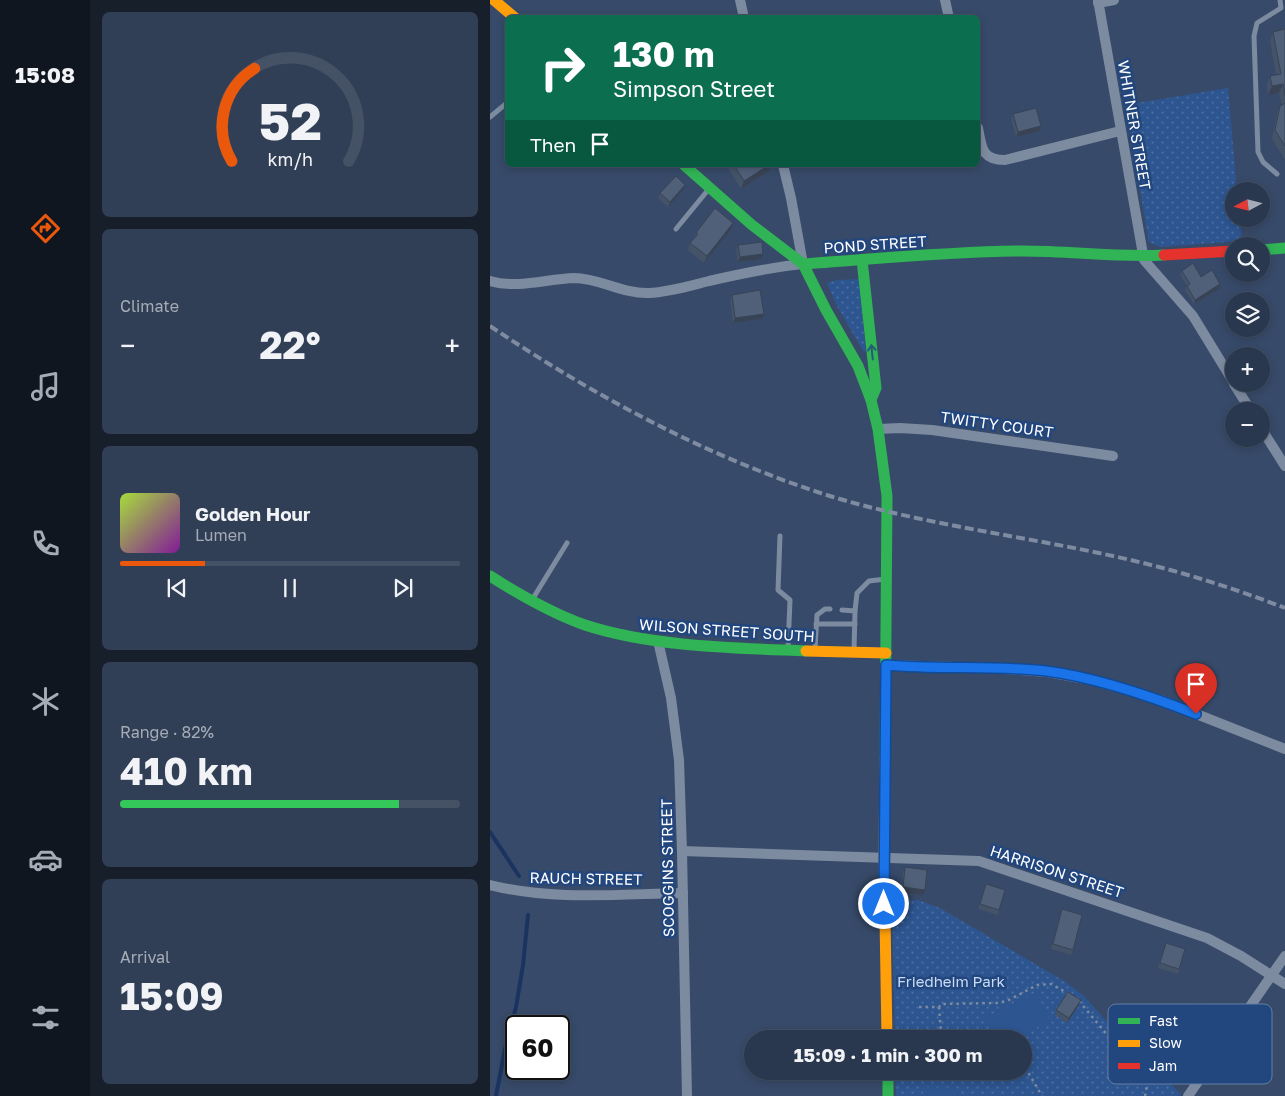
<!DOCTYPE html>
<meta charset="utf-8">
<style>
:root{--surface:#29384f;--page:#313f56;--text:#f1f3f6;--muted:#a5acb7;--line:#455266;--accent:#ea580c}
body{margin:0;font-family:"Golos Text",sans-serif;background:var(--page);color:var(--text);height:100vh;display:flex;flex-direction:column;font-size:19px;white-space:nowrap}
*{box-sizing:border-box;margin:0}
p{font-size:16px;color:var(--muted)}
.icon{flex:none;width:28px;height:28px;fill:none;stroke:currentColor;stroke-width:2;stroke-linecap:round;stroke-linejoin:round}
.map{position:relative;flex:1;overflow:hidden}
.side{display:flex;flex-direction:column;gap:12px;padding:12px;background:#171f2b;width:400px}
.side>*{flex:none}
.top-card{position:absolute;left:15px;top:15px;width:475px;height:152px;border-radius:8px;box-shadow:0 2px 8px #0003,0 0 0 1px var(--line);background:#0b6e4f;color:#fff;overflow:hidden}
.needle{width:32px;rotate:263deg}
.fabs{position:absolute;left:735px;top:182px;display:grid;gap:10px}
.fabs a{display:grid;place-items:center;width:45px;height:45px;border-radius:50%;background:var(--surface);box-shadow:0 2px 8px #0003,0 0 0 1px var(--line);font-size:25px}
.speed{position:absolute;left:15px;top:1015px;display:flex;gap:10px;font-size:25px;font-weight:700;text-align:center}
.speed>*{display:grid;place-content:center;width:65px;height:65px;border-radius:50%;background:var(--surface);box-shadow:0 2px 8px #0003,0 0 0 1px var(--line);line-height:1}
.speed .limit{border:2px solid #111;border-radius:8px;background:#fff;color:#111}
.pin{position:absolute;display:grid;place-items:center;width:42px;height:42px;color:#fff;margin:-51px -21px;border-radius:50% 50% 50% 0;rotate:-45deg;box-shadow:0 0 5px #0007}
.pin .icon{rotate:45deg}
.me{position:absolute;width:55px;margin:-28px;rotate:0deg;stroke-linejoin:round;filter:drop-shadow(0 0 4px #0008)}
.turn{display:flex;align-items:center;gap:18px;height:105px;padding:0 25px;font-size:22px}
.turn .icon{width:65px;height:65px;stroke-width:2.5}
.turn b{display:block;font-size:35px;line-height:42px}
.then{display:flex;align-items:center;height:48px;padding:0 25px;background:#0003;gap:10px;font-size:19px}
.big{font-size:38px;font-weight:700;line-height:1.1}
.side .card{flex:1;display:flex;flex-direction:column;justify-content:center;gap:8px;min-width:0;padding:0 18px;border-radius:8px;background:var(--page)}
.side .dial{align-items:center;gap:0}
.dial svg{height:130px;overflow:visible;fill:none;stroke:var(--line);stroke-width:7;stroke-linecap:round;text-anchor:middle}
.dial text{fill:var(--text);stroke:none}
.song{display:flex;align-items:center;gap:15px}
.cover{width:60px;height:60px;border-radius:8px;background:linear-gradient(135deg,hsl(80 70% 55%),hsl(290 70% 35%))}
.played{height:5px;border-radius:2px;background:linear-gradient(90deg,var(--accent) 25%,var(--line) 25%)}
.keys{display:flex;justify-content:space-around;direction:ltr}
.heat{display:flex;justify-content:space-between;align-items:center;font-size:28px;direction:ltr}
.charge{height:8px;border-radius:4px;background:linear-gradient(90deg,#34c759 82%,var(--line) 0)}
.trip{position:absolute;left:254px;top:1030px;width:288px;height:50px;border-radius:25px;background:var(--surface);box-shadow:0 2px 8px #0003,0 0 0 1px var(--line);font-weight:700;line-height:50px;text-align:center}
main{display:flex;flex:1;min-height:0}
.tab-bar{display:flex;flex-direction:column;width:90px;justify-content:space-around;align-items:center;background:#101620;color:var(--muted)}
.tab-bar .icon{width:35px;height:35px}
.tab-bar .selected{color:var(--accent)}
.tab-bar b{font-size:22px;color:var(--text)}
.map>svg:first-child{display:block}
.grass{fill:url(#grass-dots)}
.pitch{fill:#2d5590}
.lines{fill:none;stroke-linecap:round;stroke-linejoin:round}
.stream{stroke:#1a345f;stroke-width:4}
.path{stroke:#7d8ba0;stroke-width:2.5;stroke-dasharray:2.5 4;stroke-linecap:butt}
.lane{stroke:#7d8ba0;stroke-width:5}
.street{stroke:#7d8ba0;stroke-width:10}
.fast{stroke:#30b455;stroke-width:11}
.slow{stroke:#ff9f0a;stroke-width:11}
.jam{stroke:#e5322d;stroke-width:11}
.rail{stroke:#7e8ba0;stroke-width:4;stroke-dasharray:9 4;stroke-linecap:butt}
.wall{fill:#455368}
.shaded-wall{fill:#384355}
.building{fill:#506079;stroke:#384355}
.oneway{stroke:#255c76}
.route-casing{stroke:#114b97;stroke-width:12}
.route{stroke:#1a73e8;stroke-width:9}
.labels{text-anchor:middle;dominant-baseline:central;stroke-width:5;stroke-linejoin:round;paint-order:stroke}
.street-label{font-size:15px;fill:#fff;stroke:#22467e}
.park-label{font-size:15px;fill:#cadcf5;stroke:#22467e}
.key{fill:#22467e;stroke:#647ea5;stroke-width:1}
.key-label{font-size:14px;fill:#fff}
</style>
<main>
<nav class="tab-bar">
<b>15:08</b>
<svg class="icon selected" aria-label="directions" viewBox="0 0 24 24"><path d="M12 3l9 9-9 9-9-9zM9 14v-3h6M13 9l2 2-2 2"/></svg>
<svg class="icon" aria-label="music" viewBox="0 0 24 24"><path d="M9 18V5l10-2v13"/><circle cx="6" cy="18" r="3"/><circle cx="16" cy="16" r="3"/></svg>
<svg class="icon" aria-label="phone" viewBox="0 0 24 24"><path d="M5 4h4l2 5-3 2q2 4 5 5l2-3 5 2v4C11 20 4 13 5 4z"/></svg>
<svg class="icon" aria-label="climate" viewBox="0 0 24 24"><path d="M12 3v18M4 7l16 10M4 17L20 7"/></svg>
<svg class="icon" aria-label="car" viewBox="0 0 24 24"><path d="M5 17H2v-5l4-1 3-4h7l3 4 3 1v5h-3M9 17h6M6 11h13"/><circle cx="7" cy="17" r="2"/><circle cx="17" cy="17" r="2"/></svg>
<svg class="icon" aria-label="filters" viewBox="0 0 24 24"><path d="M4 7h16M4 17h16"/><circle cx="9" cy="7" r="2"/><circle cx="15" cy="17" r="2"/></svg>
</nav>
<section class="side">
<div class="card dial"><svg viewBox="0 0 100 80">
<path d="M14 69A42 42 0 1 1 86 69"/>
<path d="M14 69A42 42 0 0 1 28 12" stroke="#ea580c"/>
<text x="50" y="56" font-size="32" font-weight="700">52</text>
<text x="50" y="72" font-size="11">km/h</text>
</svg></div>
<div class="card"><p>Climate</p>
<div class="heat"><a>−</a><b class="big">22°</b><a>+</a></div>
</div>
<div class="card">
<div class="song"><i class="cover"></i><div><b>Golden Hour</b><p>Lumen</p></div></div>
<div class="played"></div>
<div class="keys"><svg class="icon" aria-label="previous" viewBox="0 0 24 24"><path d="M18 5L8 12l10 7zM5 5v14"/></svg><svg class="icon" aria-label="pause" viewBox="0 0 24 24"><path d="M8 5v14M16 5v14"/></svg><svg class="icon" aria-label="next" viewBox="0 0 24 24"><path d="M6 5l10 7-10 7zM19 5v14"/></svg></div>
</div>
<div class="card"><p>Range · 82%</p><b class="big">410 km</b><div class="charge"></div></div>
<div class="card"><p>Arrival</p><b class="big">15:09</b></div>
</section>
<div class="map">
<svg width="795" height="1096" viewBox="0 0 795 1096">
<defs>
<pattern id="grass-dots" width="8" height="8" patternUnits="userSpaceOnUse" patternTransform="scale(1.25)"><rect width="8" height="8" fill="#2d5590"/><path d="M2 2h.1M6 6h.1" fill="none" stroke="#4c6ea1" stroke-width="1.8" stroke-linecap="round"/></pattern>
</defs>
<rect width="100%" height="100%" fill="#374a69"/>
<!-- grass -->
<g class="grass">
<path d="M738,88L747,191H744V219H750L752,241L670,247L659,242L635,105Z"/>
<path d="M369,279L376,352L373,351L347,306L337,283L347,280Z"/>
<path d="M428,900L450,908L576,982L594,996L626,1032L691,1094L689,1096H406L405,1071H532V1039H405L402,901Z"/>
</g>
<!-- pitch -->
<g class="pitch">
<path d="M546,993L560,1021L524,1039H505L494,1018Z"/>
<path d="M433,1087L465,1088L473,1096H433Z"/>
</g>
<g class="lines">
<!-- stream -->
<g class="stream">
<path d="M0,832L29,876"/>
<path d="M6,1096L15,1049L26,1007L33,965L38,915"/>
</g>
<!-- path -->
<g class="path">
<path d="M589,1001L654,1079L657,1085L655,1096"/>
<path d="M429,1007H449L451,1004L507,1003L517,1001L547,985L561,984L579,994"/>
<path d="M449,1007L451,1033L463,1039"/>
<path d="M532,1062L552,1096"/>
</g>
<!-- lane -->
<g class="lane">
<path d="M0,117L18,102"/>
<path d="M787,174L773,162L768,152L764,36L767,23L791,8L790,0"/>
<path d="M186,229L218,190"/>
<path d="M290,536L288,590L300,600L298,648"/>
<path d="M42,600L77,543"/>
<path d="M352,610L365,611L364,650"/>
<path d="M365,611L367,593L379,581L396,579"/>
<path d="M326,624H365"/>
<path d="M325,649L327,615L335,609H340"/>
</g>
<!-- street -->
<g class="street">
<path d="M250,0L254,18"/>
<path d="M455,0L459,18"/>
<path d="M608,0L654,260L703,316L744,383"/>
<path d="M608,3L624,0"/>
<path d="M488,128C492,147 491,160 515,160L630,131"/>
<path d="M0,281C28,289 56,279 84,278C110,278 132,294 159,293C179,292 199,286 219,281C250,274 281,267 313,264L301,198L293,165"/>
<path d="M744,384L761,411"/>
<path d="M771,428L795,466"/>
<path d="M388,429L410,428L442,430L623,456"/>
<path d="M168,641L181,698L189,760L192,851L197,1096"/>
<path d="M396,665L501,668L557,672L601,680L671,700L795,749"/>
<path d="M192,851L489,861L717,938L751,956L795,984"/>
<path d="M0,885C63,901 129,894 193,893"/>
<path d="M698,1096L795,956"/>
</g>
<!-- fast -->
<g class="fast">
<path d="M194,165L262,225L313,264L336,310L368,366L381,400L388,429L397,496L395,758"/>
<path d="M771,250L795,248"/>
<path d="M372,260L386,388L381,400"/>
<path d="M313,264C384,259 455,252 526,251C575,250 625,258 674,255"/>
<path d="M0,576C30,595 61,613 95,625C162,647 246,648 316,651"/>
<path d="M398,1071V1096"/>
</g>
<!-- slow -->
<g class="slow">
<path d="M4,0L25,18"/>
<path d="M316,651L396,653"/>
<path d="M395,758L394,857L397,1039"/>
</g>
<!-- jam -->
<path class="jam" d="M674,255L744,251"/>
<!-- rail -->
<path class="rail" d="M0,326C106,397 221,459 343,497C450,529 562,539 669,567C711,578 754,592 795,608"/>
</g>
<!-- wall -->
<g class="wall">
<path d="M795,29V160L782,139L787,114L790,106L792,105L789,93L778,95L777,85L780,76L786,75L780,41L783,32Z"/>
<path d="M523,114L551,126L549,131L526,137L521,119Z"/>
<path d="M236,165H281L279,171L251,189Z"/>
<path d="M193,190L178,207L168,198L170,193Z"/>
<path d="M241,230L214,263L198,250L200,243L204,238L206,233Z"/>
<path d="M248,245L271,259L248,262L246,250Z"/>
<path d="M692,271L711,277L729,289L704,304L695,290L697,286L690,275Z"/>
<path d="M242,295L272,319L243,323L240,300Z"/>
<path d="M415,867L433,895L411,892L413,872Z"/>
<path d="M494,889L509,910L508,915L488,909Z"/>
<path d="M572,909L583,950L581,955L561,949Z"/>
<path d="M676,943L695,949L688,974L668,968Z"/>
<path d="M589,1005L577,1023L565,1015L566,1010Z"/>
<path d="M723,1011L721,1016L712,1032L699,1025L701,1020Z"/>
</g>
<!-- shaded-wall -->
<g class="shaded-wall">
<path d="M793,84L789,93L778,95L782,86Z"/>
<path d="M551,126L549,131L526,137L528,132Z"/>
<path d="M279,165H281L279,171L251,189L254,181Z"/>
<path d="M195,185L193,190L178,207L180,202Z"/>
<path d="M243,223L241,230L214,263L217,256Z"/>
<path d="M273,254L271,259L248,262L250,257Z"/>
<path d="M730,284L729,289L704,304L705,300Z"/>
<path d="M274,314L272,319L243,323L245,318Z"/>
<path d="M413,887L435,890L433,895L411,892Z"/>
<path d="M591,1000L589,1005L577,1023L579,1018Z"/>
<path d="M723,1011L721,1016L712,1032L714,1027Z"/>
</g>
<!-- building -->
<g class="building">
<path d="M795,29V96L793,84L782,86L780,76L791,74L783,32Z"/>
<path d="M795,103V146L785,130L790,106Z"/>
<path d="M546,108L551,126L528,132L523,114Z"/>
<path d="M244,165H279L254,181Z"/>
<path d="M186,176L195,185L180,202L170,193Z"/>
<path d="M225,208L243,223L217,256L200,243L208,234L206,233Z"/>
<path d="M272,242L273,254L250,257L248,245Z"/>
<path d="M703,263L711,277L722,270L730,284L705,300L697,286L700,284L692,271Z"/>
<path d="M270,290L274,314L245,318L242,295Z"/>
<path d="M415,867L437,870L435,890L413,887Z"/>
<path d="M496,884L515,890L509,910L490,904Z"/>
<path d="M572,909L592,915L583,950L563,944Z"/>
<path d="M676,943L695,949L689,969L670,963Z"/>
<path d="M578,992L591,1000L579,1018L566,1010Z"/>
<path d="M710,1003L723,1011L714,1027L701,1020Z"/>
</g>
<!-- one-way arrows -->
<defs><path id="oneway-shaft" d="M-6 0H5M1.5-3L5.5 0L1.5 3" fill="none" stroke-width="1.6" stroke-linecap="round" stroke-linejoin="round" transform="scale(1.25)"/></defs>
<use class="oneway" href="#oneway-shaft" transform="translate(382 352) rotate(-96)"/>
<g class="lines">
<defs>
<path id="route" d="M394,904L396,665C449,670 502,665 556,671C604,677 660,696 706,714"/>
</defs>
<!-- route casing -->
<use href="#route" class="route-casing"/>
<!-- route -->
<use href="#route" class="route"/>
</g>
<g class="labels">
<!-- street labels -->
<g class="street-label">
<text transform="translate(645 125) rotate(80)">WHITNER STREET</text>
<text transform="translate(385 244) rotate(-4)">POND STREET</text>
<text transform="translate(507 424) rotate(8)">TWITTY COURT</text>
<text transform="translate(237 630) rotate(4)">WILSON STREET SOUTH</text>
<text transform="translate(177 868) rotate(-91)">SCOGGINS STREET</text>
<text transform="translate(567 871) rotate(18)">HARRISON STREET</text>
<text transform="translate(96 878) rotate(1)">RAUCH STREET</text>
</g>
<!-- park labels -->
<g class="park-label">
<text x="461" y="981">Friedheim Park</text>
</g>
</g>
<!-- legend -->
<rect x="618" y="1004" width="164" height="80" rx="8" class="key"/>
<rect x="628" y="1018" width="22" height="6" fill="#30b455"/>
<rect x="628" y="1040" width="22" height="7" fill="#ff9f0a"/>
<rect x="628" y="1063" width="22" height="6" fill="#e5322d"/>
<g class="key-label">
<text x="659" y="1026">Fast</text>
<text x="659" y="1048">Slow</text>
<text x="659" y="1071">Jam</text>
</g>
</svg>
<div class="fabs">
<a><svg class="needle" viewBox="-14 -14 28 28"><path d="M0-13l5 13h-10z" fill="#e53935"/><path d="M0 13l5-13h-10z" fill="#a5acb7"/></svg></a>
<a><svg class="icon" aria-label="search" viewBox="0 0 24 24"><circle cx="10" cy="10" r="6"/><path d="M15 15l6 6"/></svg></a>
<a><svg class="icon" aria-label="layers" viewBox="0 0 24 24"><path d="M12 4l9 5-9 5-9-5zM3 14l9 5 9-5"/></svg></a>
<a>+</a>
<a>−</a>
</div>
<div class="speed"><div class="limit">60</div></div>
<div class="pin" style="left:706px;top:714px;background:#d93025"><svg class="icon" aria-label="arrive" viewBox="0 0 24 24"><path d="M6 21V4h12l-3 4 3 4H6"/></svg></div>
<svg class="me" style="left:394px;top:904px" viewBox="-20 -20 40 40"><circle r="17" fill="#1a73e8" stroke="#fff" stroke-width="3"/><path d="M0-11L8 9 0 5-8 9z" fill="#fff"/></svg>
<div class="trip">15:09 · 1 min · 300 m</div>
<div class="top-card">
<div class="turn"><svg class="icon" aria-label="right" viewBox="0 0 24 24"><path d="M7 20v-9h11M14 6l5 5-5 5"/></svg><div><b>130 m</b>Simpson Street</div></div>
<div class="then">Then<svg class="icon" aria-label="arrive" viewBox="0 0 24 24"><path d="M6 21V4h12l-3 4 3 4H6"/></svg></div>
</div>
</div>
</main>
